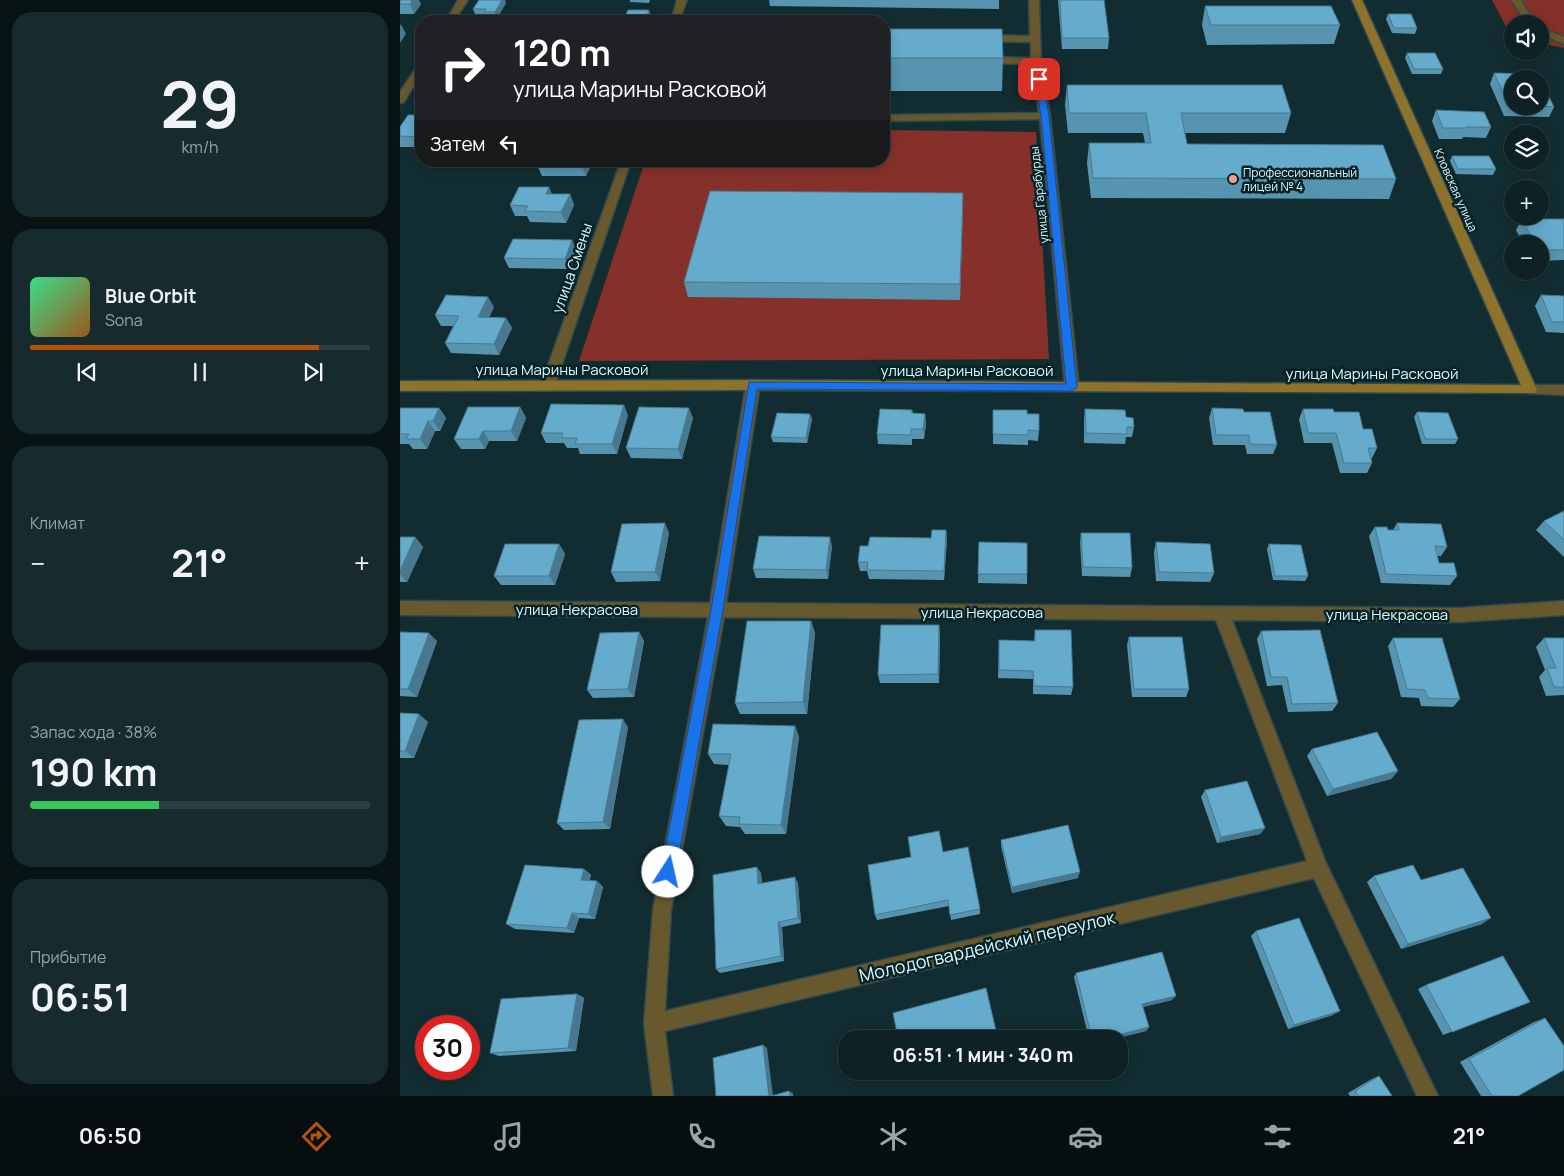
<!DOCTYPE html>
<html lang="ru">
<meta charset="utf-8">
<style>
:root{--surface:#0e2225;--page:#172a2d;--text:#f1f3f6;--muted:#9ba4a7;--line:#2e3f42;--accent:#b45309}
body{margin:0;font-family:Manrope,sans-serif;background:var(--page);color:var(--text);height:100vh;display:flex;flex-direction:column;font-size:19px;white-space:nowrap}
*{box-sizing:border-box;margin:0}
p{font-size:16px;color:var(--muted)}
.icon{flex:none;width:28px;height:28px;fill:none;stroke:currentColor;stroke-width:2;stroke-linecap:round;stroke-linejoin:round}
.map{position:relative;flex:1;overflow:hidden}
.sheet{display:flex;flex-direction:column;gap:12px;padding:12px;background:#081314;width:400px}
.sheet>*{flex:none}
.guide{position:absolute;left:15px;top:15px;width:475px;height:152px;border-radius:20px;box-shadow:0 2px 12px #0003,0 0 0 1px var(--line);background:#202124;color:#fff;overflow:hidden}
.fabs{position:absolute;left:1104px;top:15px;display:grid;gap:10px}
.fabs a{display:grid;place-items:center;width:45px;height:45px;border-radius:50%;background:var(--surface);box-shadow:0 2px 12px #0003,0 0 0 1px var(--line);font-size:25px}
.speed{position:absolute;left:15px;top:1015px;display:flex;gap:10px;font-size:25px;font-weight:700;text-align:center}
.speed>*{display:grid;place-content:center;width:65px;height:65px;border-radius:50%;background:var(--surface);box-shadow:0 2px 12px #0003,0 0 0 1px var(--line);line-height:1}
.speed .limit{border:8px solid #d22;background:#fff;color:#111}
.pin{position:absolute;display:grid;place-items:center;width:42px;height:42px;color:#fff;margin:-21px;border-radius:10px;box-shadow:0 2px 8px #0006}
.me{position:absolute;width:55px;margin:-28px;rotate:10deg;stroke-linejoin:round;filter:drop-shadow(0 0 4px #0008)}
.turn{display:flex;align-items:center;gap:18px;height:105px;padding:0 15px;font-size:22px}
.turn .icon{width:65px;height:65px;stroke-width:2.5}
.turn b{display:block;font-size:35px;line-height:42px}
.then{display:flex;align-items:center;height:48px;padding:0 15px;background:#0003;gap:10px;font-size:19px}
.big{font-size:38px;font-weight:700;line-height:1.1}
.sheet .card{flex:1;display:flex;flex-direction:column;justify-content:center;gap:8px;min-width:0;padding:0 18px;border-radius:20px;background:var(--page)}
.sheet .dial{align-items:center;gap:0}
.dial b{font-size:65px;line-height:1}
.song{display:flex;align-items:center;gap:15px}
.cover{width:60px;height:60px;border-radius:8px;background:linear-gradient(135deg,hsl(150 70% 55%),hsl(30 70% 35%))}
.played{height:5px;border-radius:2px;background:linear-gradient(90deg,var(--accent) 85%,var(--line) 85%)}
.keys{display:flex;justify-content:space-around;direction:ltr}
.heat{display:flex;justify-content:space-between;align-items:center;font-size:28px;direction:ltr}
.charge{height:8px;border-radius:4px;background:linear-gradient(90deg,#34c759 38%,var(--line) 0)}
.trip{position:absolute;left:438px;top:1030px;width:290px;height:50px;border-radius:20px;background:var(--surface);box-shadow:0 2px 12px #0003,0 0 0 1px var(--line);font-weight:700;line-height:50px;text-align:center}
.dock{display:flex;height:80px;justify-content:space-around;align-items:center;background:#060e0f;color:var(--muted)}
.dock .icon{width:35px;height:35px}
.dock .active{color:var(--accent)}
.dock b{font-size:22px;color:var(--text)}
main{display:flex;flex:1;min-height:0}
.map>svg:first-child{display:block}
.green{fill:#853129}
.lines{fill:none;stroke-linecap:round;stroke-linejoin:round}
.lane-casing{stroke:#2e494e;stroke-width:3}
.street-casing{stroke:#2e494e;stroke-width:3}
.secondary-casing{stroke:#2e494e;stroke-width:3}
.lane{fill:#68582e;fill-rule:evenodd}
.street{fill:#68582e;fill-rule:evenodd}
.secondary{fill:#8c722a;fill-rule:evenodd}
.wall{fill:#5794af}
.shaded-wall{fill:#47788f}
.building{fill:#65accc;stroke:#47788f}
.route{fill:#1a73e8;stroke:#114b97}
.poi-dot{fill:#f59c90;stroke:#072327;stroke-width:2}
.labels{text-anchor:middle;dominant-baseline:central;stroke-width:5;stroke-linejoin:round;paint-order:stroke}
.far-poi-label{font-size:12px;fill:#d8f8fd;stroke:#072327;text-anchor:start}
.far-street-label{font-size:12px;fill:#d8f8fd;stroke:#072327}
.street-label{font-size:15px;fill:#d8f8fd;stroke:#072327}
.near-street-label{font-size:18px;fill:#d8f8fd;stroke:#072327}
</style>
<main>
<section class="sheet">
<div class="card dial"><b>29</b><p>km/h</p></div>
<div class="card">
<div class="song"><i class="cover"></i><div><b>Blue Orbit</b><p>Sona</p></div></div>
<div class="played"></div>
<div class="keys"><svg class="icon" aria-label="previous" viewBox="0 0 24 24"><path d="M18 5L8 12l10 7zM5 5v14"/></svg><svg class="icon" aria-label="pause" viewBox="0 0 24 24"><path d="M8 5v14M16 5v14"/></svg><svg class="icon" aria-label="next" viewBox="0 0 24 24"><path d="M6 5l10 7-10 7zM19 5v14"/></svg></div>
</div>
<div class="card"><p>Климат</p>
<div class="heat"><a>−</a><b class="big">21°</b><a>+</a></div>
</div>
<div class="card"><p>Запас хода · 38%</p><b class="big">190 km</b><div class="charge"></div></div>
<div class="card"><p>Прибытие</p><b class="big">06:51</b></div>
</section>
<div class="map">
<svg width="1164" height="1096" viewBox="0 0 1164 1096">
<rect width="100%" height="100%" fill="#122d31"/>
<!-- green -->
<g class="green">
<path d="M1092,0H1164V48L1140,43V24H1112V38Z"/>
<path d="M484,130L636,132L649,359L179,361L245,161H484Z"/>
</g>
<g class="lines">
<defs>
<g id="lane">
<path d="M629,0H639L641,61L650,116L679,387L677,390H667L665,387L640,119L484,121V115L639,113L632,64L583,63L578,60L583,57L631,58V42L583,41L578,38L583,35L630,36Z"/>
<path d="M1111,0H1121L1136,24H1127Z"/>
<path d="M1140,27L1164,37V44L1140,34Z"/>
</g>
<g id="street">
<path d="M58,0H68L54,21H46Z"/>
<path d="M277,0H287L279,21H271Z"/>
<path d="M21,64V74L4,102L0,103V92L18,65Z"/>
<path d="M221,161H231L155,385L153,388H143L141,385Z"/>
<path d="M353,380L358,382L360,385L326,603L1059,608L1164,601V615L1059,622L832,620L926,863L1038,1096H1017L914,878L265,1031L273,1096H253L244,1024L253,910L308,617L0,615V601L310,603L346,385L348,382ZM324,617L816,620L907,861L265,1011L271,910Z"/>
<path d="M1130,385H1164V395L1125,393L1123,390L1125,387Z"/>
</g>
<path id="secondary" d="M952,0H962L1137,390L1135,393L353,390L0,391V381L353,380L1121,385Z"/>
</defs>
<!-- lane casing -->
<use href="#lane" class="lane-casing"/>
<!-- street casing -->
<use href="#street" class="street-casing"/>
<!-- secondary casing -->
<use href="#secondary" class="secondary-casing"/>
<!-- lane -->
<use href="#lane" class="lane"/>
<!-- street -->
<use href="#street" class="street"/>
<!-- secondary -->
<use href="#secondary" class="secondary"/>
</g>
<!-- wall -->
<g class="wall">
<path d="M0,0L21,4L14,14H0Z"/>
<path d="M230,0H250L249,3L230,2Z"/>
<path d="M369,0H599V9L370,6Z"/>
<path d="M658,0H704L709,38L708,49H662Z"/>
<path d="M106,3L97,18H86L85,14H75L73,9Z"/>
<path d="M805,6L940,25L934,44L807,45L802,25Z"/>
<path d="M988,14L1017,28L1015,34L992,33L986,19Z"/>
<path d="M484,29L603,58L602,91H484Z"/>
<path d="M1007,53L1043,69L1041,74H1012L1005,58Z"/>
<path d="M1094,73L1112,79V106L1154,107L1149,117L1104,116L1090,84Z"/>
<path d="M667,85L891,113L885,133H785L787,144L996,179L989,199L691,198L687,163L689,143H745L743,133H668L665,105Z"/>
<path d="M1036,110L1091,127L1086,138L1063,137L1062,139H1039L1032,121Z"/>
<path d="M21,115V147H0V127Z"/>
<path d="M1052,156L1096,169L1093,175L1056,174L1050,161Z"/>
<path d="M193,161L186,176H142L137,165Z"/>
<path d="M152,194H170L174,205L166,223L130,222L127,216H115L110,205Z"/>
<path d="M563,209L560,300L288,297L284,282Z"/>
<path d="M1122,219H1164V260L1140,261V244H1123L1116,230Z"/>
<path d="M172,240L177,251L169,269L109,268L104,258Z"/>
<path d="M1141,295L1164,296V333L1146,332L1135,306Z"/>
<path d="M94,307L89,317L106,318L112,328L99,355L51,353L45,343L53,326H41L35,315Z"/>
<path d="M120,407L126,418L117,441H89L85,449H61L54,439Z"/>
<path d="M0,408H39L46,418L40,431H35L27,449H13L9,444H0Z"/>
<path d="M812,408L844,412L877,445L873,454H847L845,445H813L809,418Z"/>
<path d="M685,409L726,417L734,427L732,437H726L725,444L684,443V419Z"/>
<path d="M903,409L934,412L963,429L977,448L972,458H971L972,463L967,473H940L932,443H904L899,419Z"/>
<path d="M512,410L513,414H525L526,424L524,439H512V445L478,444L477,434Z"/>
<path d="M593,410L627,414L639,431L638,441L628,440V445L593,444Z"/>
<path d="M1017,412L1058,439L1055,444H1022L1014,417Z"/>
<path d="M410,414L412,419L407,443L373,442L371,437Z"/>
<path d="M228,415L217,454H180L178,448H167L164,443H146L141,433Z"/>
<path d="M293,418L282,459L231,458L226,448Z"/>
<path d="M1164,511V557L1136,530L1144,521Z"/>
<path d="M997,523L1047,547L1041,556H1037L1039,563L1057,576L1050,585L981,583L969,536L975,527L988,530H993Z"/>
<path d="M546,530L547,539L544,580L469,579L467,571H460L458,562L468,546L531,538Z"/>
<path d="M269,533L260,581L216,582L211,572Z"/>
<path d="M681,533L732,568L730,577L682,576L680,542Z"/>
<path d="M0,537H15L23,547L7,582H0Z"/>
<path d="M579,542L627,574V584L578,583Z"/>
<path d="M756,542L814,573L810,582L756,581L754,552Z"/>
<path d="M159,544L165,554L155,585H101L94,576Z"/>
<path d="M869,544L908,576L905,581L873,580L867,549Z"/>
<path d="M432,546L428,579L356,578L353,569Z"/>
<path d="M411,621L415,633L407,714H340L335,703Z"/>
<path d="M539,625L540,634L539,683H480L478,675Z"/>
<path d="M635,630L673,687L671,695L633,694V679L598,678L599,640L634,641Z"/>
<path d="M861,631L938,703L932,711L888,712L882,685L867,686L857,639Z"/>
<path d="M0,632L37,641L17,697L0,696Z"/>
<path d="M239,632L244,641L234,697L193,698L187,690Z"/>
<path d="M729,637L789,689L786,697H732L727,645Z"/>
<path d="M993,638L1060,699L1053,707L1021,706L1019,698L1001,697L988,646Z"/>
<path d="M1144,638H1164V695L1146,696L1139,677L1145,670L1136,647Z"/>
<path d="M0,713L28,722L14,758H0Z"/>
<path d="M395,726L399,737L386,834H345L340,827L326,826L319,816L329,765L314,764L308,754Z"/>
<path d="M228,727L210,829L164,830L157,823Z"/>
<path d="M912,749L998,771L991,779L927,796L907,756Z"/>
<path d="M805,790L865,828L860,834L817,843L801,797Z"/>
<path d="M601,840L678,878L612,893L601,846Z"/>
<path d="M543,852L580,909V914L551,920L549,906L477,920L475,915Z"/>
<path d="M184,869L191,875L189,881H197L203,887L195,919L179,918L174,933L115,929L106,924Z"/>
<path d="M361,873L362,883H398L401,923L382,927L384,961L320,973L316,969Z"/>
<path d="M974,876L1021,880L1082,924L1001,949L967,882Z"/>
<path d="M856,931L933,1015L888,1029L851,936Z"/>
<path d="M676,973L772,1000L743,1007L749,1027L746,1031L714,1039H689L674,977Z"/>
<path d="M1026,985L1120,1006L1043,1035L1018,989Z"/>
<path d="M177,994L184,998L176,1051L99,1056L90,1053Z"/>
<path d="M1145,1018L1118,1096H1081L1060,1062L1134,1022Z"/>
<path d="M979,1076L992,1096H950L948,1093L972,1079Z"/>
</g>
<!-- shaded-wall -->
<g class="shaded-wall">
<path d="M12,0H19L21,4L14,14L10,4Z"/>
<path d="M102,0H105L106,3L97,18L95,12Z"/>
<path d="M249,10L251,15L248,21H245Z"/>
<path d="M1,24L6,34L0,43V26Z"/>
<path d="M184,161H193L186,176L182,166Z"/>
<path d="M149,187L154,198L146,194Z"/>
<path d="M563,193V209L560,300V284Z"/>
<path d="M170,194L174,205L166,223L161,212Z"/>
<path d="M172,240L177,251L169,269L165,259Z"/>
<path d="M88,297L94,307L84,327L78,317Z"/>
<path d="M106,318L112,328L99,355L94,344Z"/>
<path d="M224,405L228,415L217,454L212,444Z"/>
<path d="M120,407L126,418L117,441L111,431Z"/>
<path d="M39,408L46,418L40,431L33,421Z"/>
<path d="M289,408L293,418L282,459L278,449Z"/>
<path d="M410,414L412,419L407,443L406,438Z"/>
<path d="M525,414L526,424L524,439L523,429Z"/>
<path d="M28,421L35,431L27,449L20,439Z"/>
<path d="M83,431L89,441L85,449L79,439Z"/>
<path d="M265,523L269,533L260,581L255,572Z"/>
<path d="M546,530L547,539L544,580V571Z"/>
<path d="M15,537L23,547L7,582L0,574V571Z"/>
<path d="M430,537L432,546L428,579L426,570Z"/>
<path d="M159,544L165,554L155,585L149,576Z"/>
<path d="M411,621L415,633L407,714L403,702Z"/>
<path d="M539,625L540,634L539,683L538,674Z"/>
<path d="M239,632L244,641L234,697L228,689Z"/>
<path d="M29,633L37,641L17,697L8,689Z"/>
<path d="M19,714L28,722L14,758L5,751Z"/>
<path d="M223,719L228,727L210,829L203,822Z"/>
<path d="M395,726L399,737L386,834L381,825Z"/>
<path d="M998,771L991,779L927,796L933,789Z"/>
<path d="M865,828L860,834L817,843L821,837Z"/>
<path d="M357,867L361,873L362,890L358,884Z"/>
<path d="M184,869L191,875L188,886L181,880Z"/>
<path d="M680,872L678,878L612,893V887Z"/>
<path d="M395,877L398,883L401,923L398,918Z"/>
<path d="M197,881L203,887L195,919L188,914Z"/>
<path d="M172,913L179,918L174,933L167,928Z"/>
<path d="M1091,918L1082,924L1001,949L1008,944Z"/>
<path d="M378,922L382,927L384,961L381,956Z"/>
<path d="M177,994L184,998L176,1051L168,1048Z"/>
<path d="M776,996L772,1000L739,1008L742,1004Z"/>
<path d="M940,1011L933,1015L888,1029L894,1025Z"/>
<path d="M749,1027L746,1031L714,1039H702Z"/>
<path d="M363,1045L367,1048L373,1096H369Z"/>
<path d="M389,1091L393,1093V1096H390Z"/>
</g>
<!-- building -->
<g class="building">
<path d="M0,0H12L10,4H0Z"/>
<path d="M79,0H102L95,12H84L86,9H73Z"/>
<path d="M660,0H704L709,38H662Z"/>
<path d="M805,6H931L940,25H811Z"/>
<path d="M228,10H249L245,21H223Z"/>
<path d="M988,14H1011L1017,28H994Z"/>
<path d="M484,29H602L603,58H484Z"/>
<path d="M1007,53H1035L1043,69H1014Z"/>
<path d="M1094,73L1137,74L1140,79H1112V105H1109Z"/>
<path d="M1140,79L1154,107L1140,106Z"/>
<path d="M667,85H882L891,113H781L787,144L983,145L996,179L693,178L689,143H751L746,113H669Z"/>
<path d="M1036,110L1084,112L1091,127H1066V128H1043Z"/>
<path d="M8,115H21V137L0,136V127Z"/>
<path d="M1052,156H1089L1096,169H1058Z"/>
<path d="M139,161H184L182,166L137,165Z"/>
<path d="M119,187H149L146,194H170L161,212L125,211L128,206L110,205Z"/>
<path d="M310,191L563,193L560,284L284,282Z"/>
<path d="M1122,219H1164V250H1140V244H1135Z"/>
<path d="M113,239L172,240L165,259L104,258Z"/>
<path d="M46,295L88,297L78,317L106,318L94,344L45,343L59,316L35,315Z"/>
<path d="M1141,295L1164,296V322H1152Z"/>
<path d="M151,404L224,405L212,444H175L177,438H162L163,433H141Z"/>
<path d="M68,407H120L111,431H83L79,439H54Z"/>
<path d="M239,407L289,408L278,449L226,448Z"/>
<path d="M0,408H39L33,421H28L20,439H6L9,434H0Z"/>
<path d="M812,408L843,409L844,412H870L877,445L850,444L849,435H816Z"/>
<path d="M480,409L512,410V413L525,414L523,429H511V435L477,434Z"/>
<path d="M685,409L725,410L726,417L733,418L734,427H727V434L686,433Z"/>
<path d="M903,409H933L934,412H959L963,429H972L977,448H968L972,463H944L936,433H908Z"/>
<path d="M593,410H627V414H639V431L628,430V435L593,434Z"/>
<path d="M1017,412L1048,413L1058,439H1025Z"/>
<path d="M377,413L410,414L406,438L371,437Z"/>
<path d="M1164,511V540L1144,521Z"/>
<path d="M265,523L255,572H211L222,524Z"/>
<path d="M997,523L1041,524L1047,547L1035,546L1039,563H1054L1057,576L986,574L975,527H987L988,530H999Z"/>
<path d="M532,530H546L544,571L467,570L468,562H458L460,546H468L470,537L531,538Z"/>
<path d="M681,533H730L732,568L683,567Z"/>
<path d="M359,536L430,537L426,570L353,569Z"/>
<path d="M0,537H15L0,571Z"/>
<path d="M579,542L627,543V574H578Z"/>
<path d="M756,542L810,544L814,573L759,572Z"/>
<path d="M105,544H159L149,576H94Z"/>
<path d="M869,544L901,545L908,576H875Z"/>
<path d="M347,621H411L403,702L335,703Z"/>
<path d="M481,625H539L538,674L478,675Z"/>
<path d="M635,630H671L673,687L634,686L633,671L599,670V640L635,641Z"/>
<path d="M920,630L938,703L892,704L887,677H871L861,631Z"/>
<path d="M0,632L29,633L8,689H0Z"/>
<path d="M239,632L228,689L187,690L200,633Z"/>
<path d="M729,637H782L789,689H734Z"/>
<path d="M993,638H1042L1060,699L1028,698L1025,690L1007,689Z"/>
<path d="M1144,638H1164V687H1154L1147,668H1156Z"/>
<path d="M0,713L19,714L5,751H0Z"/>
<path d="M223,719L203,822L157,823L179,720Z"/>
<path d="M313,724L395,726L381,825L339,824L340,817L319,816L331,754H308Z"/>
<path d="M977,732L998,771L933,789L912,749Z"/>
<path d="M847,781L865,828L821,837L805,790Z"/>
<path d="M668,825L680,872L612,887L601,840Z"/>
<path d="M539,831L543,852L568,847L580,909L550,915L548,900L475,915L468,865L511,857L508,837Z"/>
<path d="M125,865L184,869L181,880L197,881L188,914L172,913L167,928L106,924Z"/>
<path d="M1013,865L1021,880L1063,868L1091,918L1008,944L974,876Z"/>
<path d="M357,867L358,884L395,877L398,918L378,922L381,956L316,969L313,875Z"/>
<path d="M899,918L940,1011L894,1025L856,931Z"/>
<path d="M762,952L776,996L742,1004L749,1027L702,1039H692L676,973Z"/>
<path d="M1103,956L1130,1002L1052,1032L1026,985Z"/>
<path d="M586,988L598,1039H498L493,1013Z"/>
<path d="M177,994L168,1048L90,1053L101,999Z"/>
<path d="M1145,1018L1164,1046V1070L1118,1096H1092L1069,1059Z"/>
<path d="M363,1045L369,1096H316L313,1058Z"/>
<path d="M979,1076L992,1096H958L955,1091Z"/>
<path d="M389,1091L390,1096H371Z"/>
</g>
<!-- route -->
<path class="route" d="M639,77L643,79L649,116L677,387L672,391L357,389L323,610L276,872L273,877L268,879L264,877L261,872L311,610L349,382L666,384L641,116L635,79Z"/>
<!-- markers -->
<circle class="poi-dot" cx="833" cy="179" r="5"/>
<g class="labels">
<!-- far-poi labels -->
<g class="far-poi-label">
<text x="843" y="172">Профессиональный<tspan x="843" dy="14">лицей № 4</tspan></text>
</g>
<!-- far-street labels -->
<g class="far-street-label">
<text transform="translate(1056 190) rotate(66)">Кловская улица</text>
<text transform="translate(639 195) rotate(-96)">улица Гарабурды</text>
</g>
<!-- street labels -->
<g class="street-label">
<text transform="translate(172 268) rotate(-71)">улица Смены</text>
<text x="162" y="369">улица Марины Расковой</text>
<text x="567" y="370">улица Марины Расковой</text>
<text x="972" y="373">улица Марины Расковой</text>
<text x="177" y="609">улица Некрасова</text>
<text x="582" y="612">улица Некрасова</text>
<text x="987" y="614">улица Некрасова</text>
</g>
<!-- near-street labels -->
<g class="near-street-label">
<text transform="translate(587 946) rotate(-13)">Молодогвардейский переулок</text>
</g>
</g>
</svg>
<div class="fabs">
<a><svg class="icon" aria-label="sound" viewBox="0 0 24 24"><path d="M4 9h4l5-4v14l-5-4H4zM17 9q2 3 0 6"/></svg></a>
<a><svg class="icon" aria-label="search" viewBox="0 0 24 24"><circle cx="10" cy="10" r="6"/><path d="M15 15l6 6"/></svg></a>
<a><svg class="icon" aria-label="layers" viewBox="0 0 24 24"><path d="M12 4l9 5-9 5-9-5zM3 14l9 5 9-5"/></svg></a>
<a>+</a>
<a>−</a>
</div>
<div class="speed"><div class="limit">30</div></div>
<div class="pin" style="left:639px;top:79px;background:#d93025"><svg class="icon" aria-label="arrive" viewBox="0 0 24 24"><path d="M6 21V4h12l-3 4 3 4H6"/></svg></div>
<svg class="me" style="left:268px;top:872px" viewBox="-20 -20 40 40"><circle r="19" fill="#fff"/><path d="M0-13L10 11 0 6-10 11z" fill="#1a73e8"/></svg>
<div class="trip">06:51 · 1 мин · 340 m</div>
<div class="guide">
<div class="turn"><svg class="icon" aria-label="right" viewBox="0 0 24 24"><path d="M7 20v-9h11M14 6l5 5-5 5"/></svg><div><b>120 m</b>улица Марины Расковой</div></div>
<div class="then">Затем<svg class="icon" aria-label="left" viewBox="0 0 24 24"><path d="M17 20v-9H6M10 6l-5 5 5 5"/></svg></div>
</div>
</div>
</main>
<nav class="dock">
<b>06:50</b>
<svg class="icon active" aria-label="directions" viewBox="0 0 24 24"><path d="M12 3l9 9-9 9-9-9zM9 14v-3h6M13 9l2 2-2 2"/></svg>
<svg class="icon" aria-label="music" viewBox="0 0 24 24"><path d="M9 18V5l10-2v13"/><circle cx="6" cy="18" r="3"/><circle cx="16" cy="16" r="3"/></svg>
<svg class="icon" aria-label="phone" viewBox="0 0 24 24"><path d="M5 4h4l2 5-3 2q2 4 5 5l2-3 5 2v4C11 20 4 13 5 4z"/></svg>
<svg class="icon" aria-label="climate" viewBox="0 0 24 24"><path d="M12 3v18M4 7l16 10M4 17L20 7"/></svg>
<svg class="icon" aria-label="car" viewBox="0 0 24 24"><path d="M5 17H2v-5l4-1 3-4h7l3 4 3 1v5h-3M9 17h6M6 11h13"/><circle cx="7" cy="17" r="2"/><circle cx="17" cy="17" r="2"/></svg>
<svg class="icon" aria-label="filters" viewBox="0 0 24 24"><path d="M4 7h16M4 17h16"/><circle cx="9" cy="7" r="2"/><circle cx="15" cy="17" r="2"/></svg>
<b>21°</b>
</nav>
